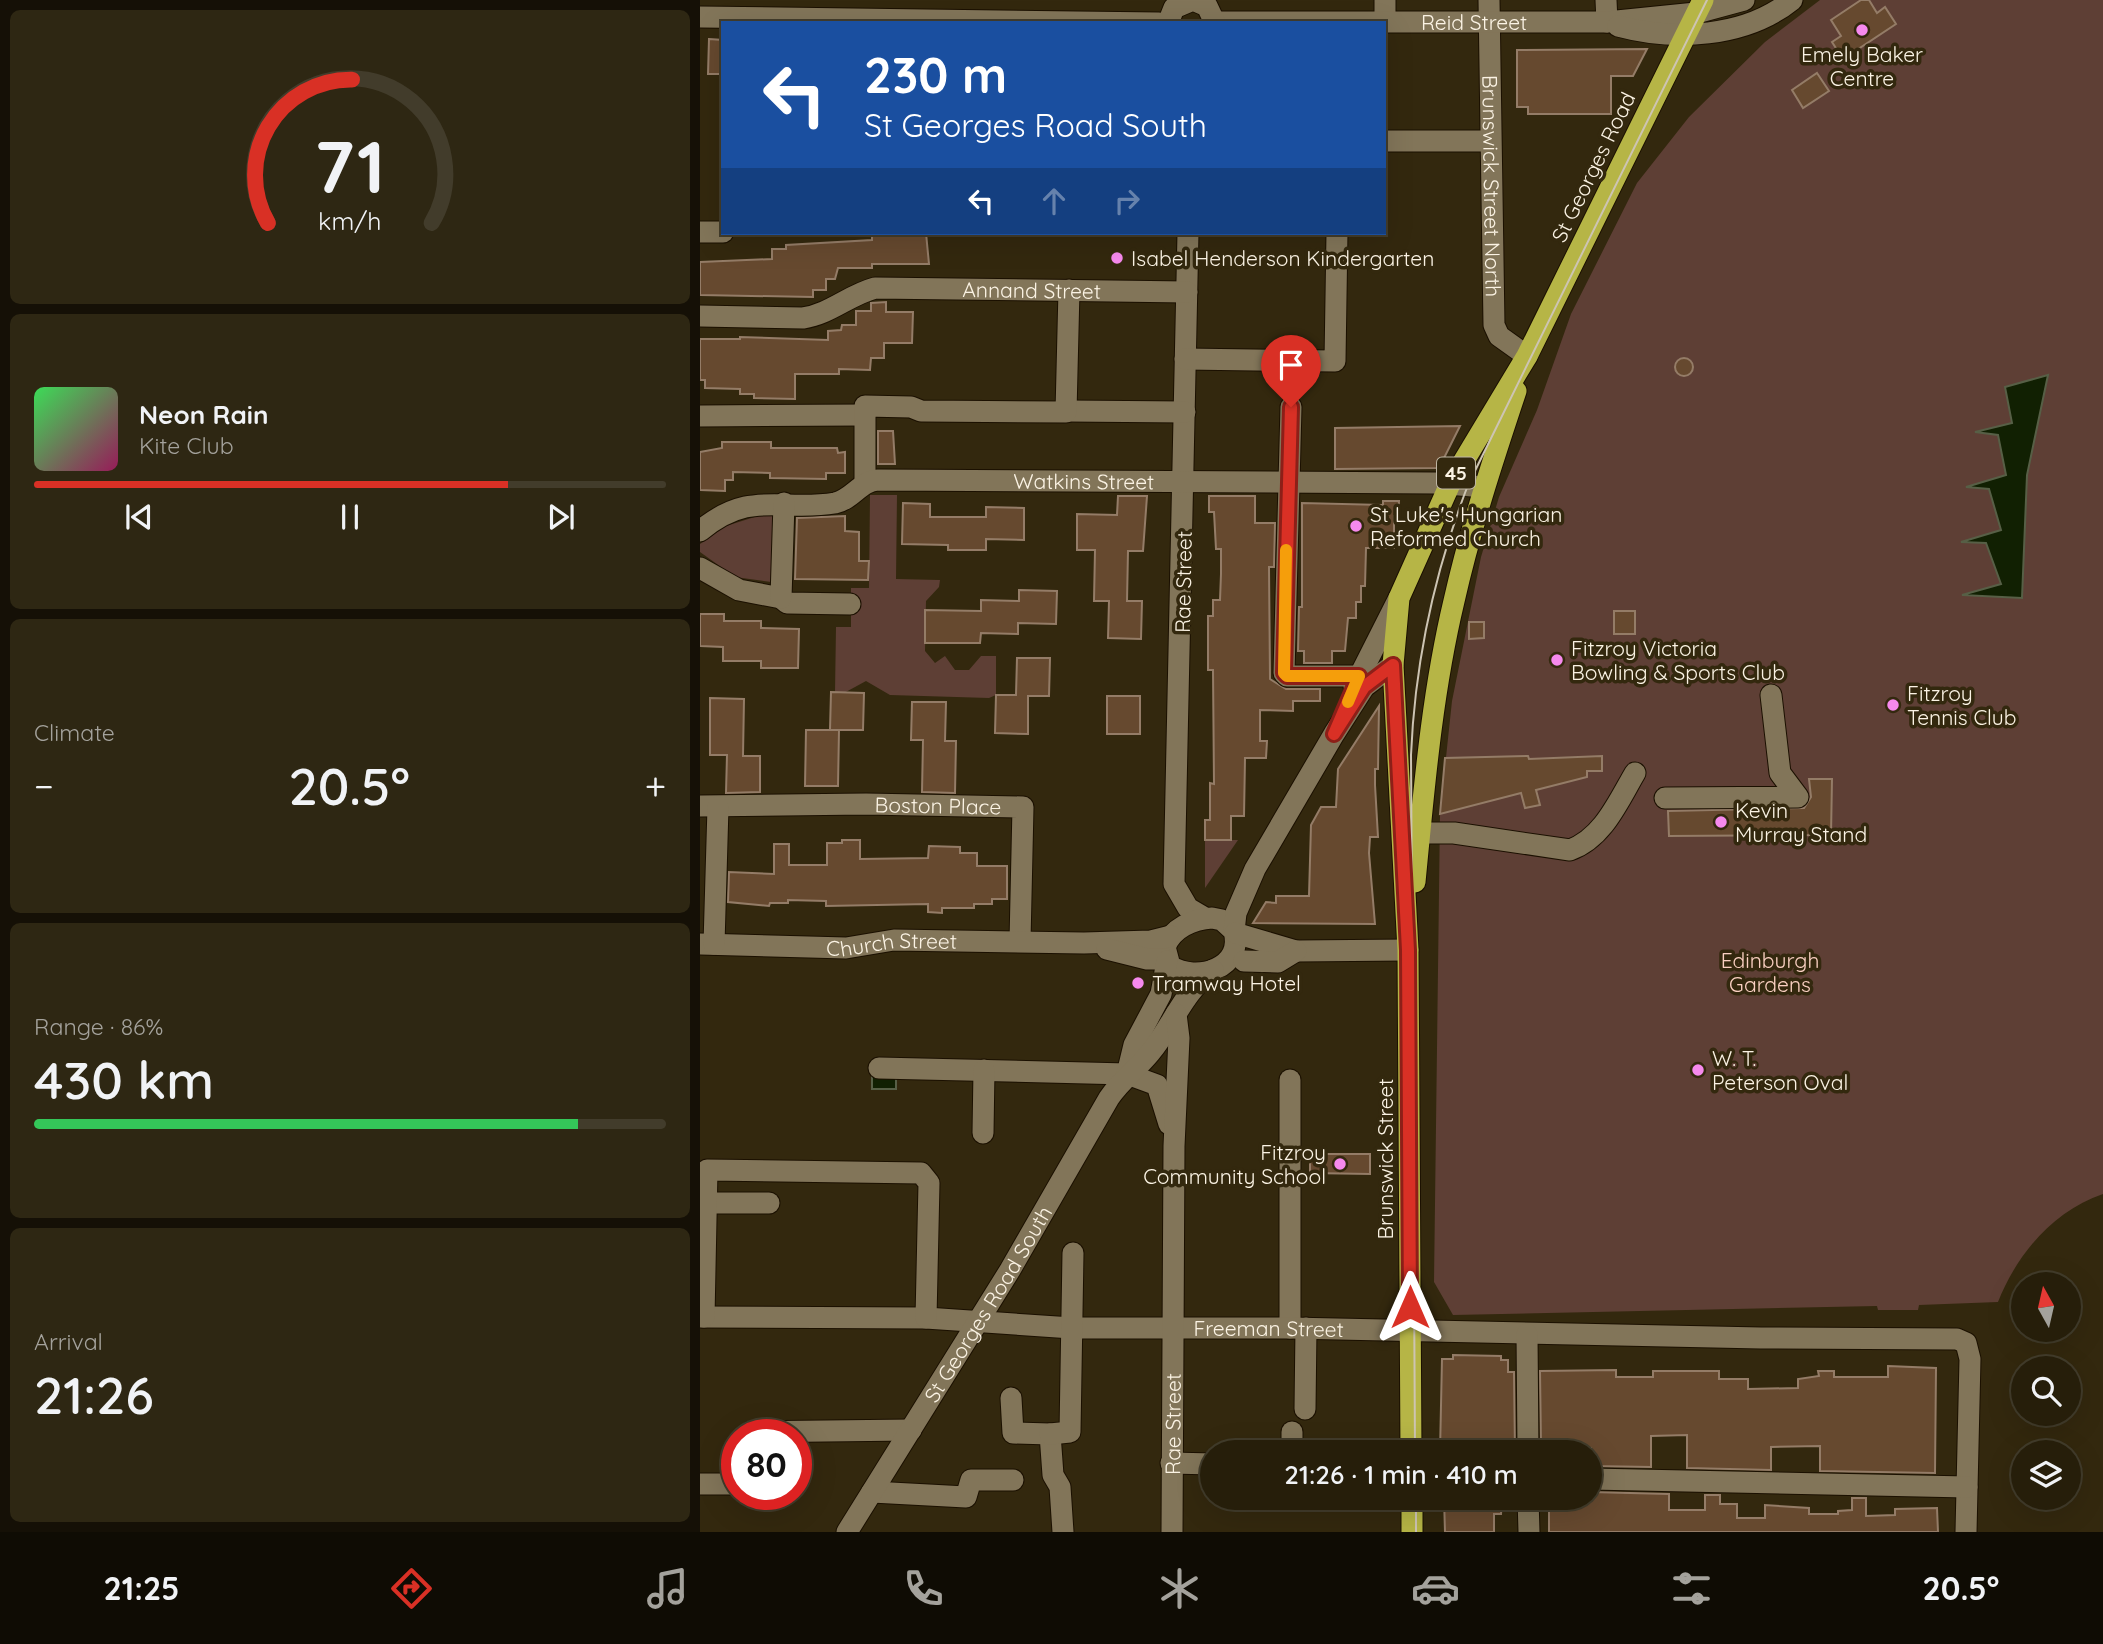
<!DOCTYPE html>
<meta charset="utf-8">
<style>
:root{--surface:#261e0a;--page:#2e2713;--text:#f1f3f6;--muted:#a4a29c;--line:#423c2b;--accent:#d93025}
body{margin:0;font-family:Quicksand,sans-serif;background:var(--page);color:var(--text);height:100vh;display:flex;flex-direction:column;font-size:26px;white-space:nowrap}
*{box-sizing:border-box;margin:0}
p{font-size:23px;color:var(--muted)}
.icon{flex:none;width:38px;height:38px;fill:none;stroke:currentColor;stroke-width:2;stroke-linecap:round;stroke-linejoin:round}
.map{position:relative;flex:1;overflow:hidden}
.sheet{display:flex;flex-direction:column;gap:10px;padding:10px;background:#151006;width:700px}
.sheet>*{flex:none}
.top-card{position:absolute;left:21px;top:21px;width:665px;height:214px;border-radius:0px;box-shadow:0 7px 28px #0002,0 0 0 2px var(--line);background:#1a4fa0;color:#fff;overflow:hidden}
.needle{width:46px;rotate:352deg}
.fabs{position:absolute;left:1311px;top:1272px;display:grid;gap:14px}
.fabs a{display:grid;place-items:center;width:70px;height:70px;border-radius:50%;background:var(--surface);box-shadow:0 7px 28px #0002,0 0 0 2px var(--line);font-size:35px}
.speed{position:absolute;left:21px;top:1419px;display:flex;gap:14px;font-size:35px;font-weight:700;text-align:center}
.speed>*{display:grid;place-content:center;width:91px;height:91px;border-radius:50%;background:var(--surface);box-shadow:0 7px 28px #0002,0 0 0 2px var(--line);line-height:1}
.speed .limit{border:10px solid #d22;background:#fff;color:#111}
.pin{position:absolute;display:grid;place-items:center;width:60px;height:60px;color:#fff;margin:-72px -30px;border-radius:50% 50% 50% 0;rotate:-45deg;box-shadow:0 0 7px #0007}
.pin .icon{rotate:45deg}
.me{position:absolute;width:77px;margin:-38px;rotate:0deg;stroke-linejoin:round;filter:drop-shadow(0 0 5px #0008)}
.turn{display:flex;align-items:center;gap:24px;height:147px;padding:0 28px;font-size:32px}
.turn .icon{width:91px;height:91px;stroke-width:2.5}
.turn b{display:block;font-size:49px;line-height:60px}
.lanes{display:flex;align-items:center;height:66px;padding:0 28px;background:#0003;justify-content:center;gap:35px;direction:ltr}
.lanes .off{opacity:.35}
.big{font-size:52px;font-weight:600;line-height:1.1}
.sheet .widget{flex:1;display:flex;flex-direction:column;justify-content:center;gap:10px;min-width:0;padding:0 24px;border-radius:10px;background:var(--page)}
.sheet .dial{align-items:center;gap:0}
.dial svg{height:182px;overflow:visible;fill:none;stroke:var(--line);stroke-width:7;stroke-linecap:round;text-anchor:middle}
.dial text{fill:var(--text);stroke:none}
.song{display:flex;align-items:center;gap:21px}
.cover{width:84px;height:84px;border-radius:10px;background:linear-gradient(135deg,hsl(130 70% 55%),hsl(330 70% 35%))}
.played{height:7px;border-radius:4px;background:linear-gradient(90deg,var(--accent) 75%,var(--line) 75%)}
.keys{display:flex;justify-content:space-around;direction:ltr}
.heat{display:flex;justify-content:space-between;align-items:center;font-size:38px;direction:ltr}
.charge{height:10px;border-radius:5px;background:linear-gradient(90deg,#34c759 86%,var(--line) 0)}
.trip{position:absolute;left:500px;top:1440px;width:402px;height:70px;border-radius:35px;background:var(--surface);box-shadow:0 7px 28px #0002,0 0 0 2px var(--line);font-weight:600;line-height:70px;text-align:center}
.menu{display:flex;height:112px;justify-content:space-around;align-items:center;background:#0f0c04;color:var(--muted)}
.menu .icon{width:49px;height:49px}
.menu .on{color:var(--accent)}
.menu b{font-size:32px;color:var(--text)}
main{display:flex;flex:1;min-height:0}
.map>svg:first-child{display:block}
.green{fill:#5e3f35}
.water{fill:#112002;stroke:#575f46;stroke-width:2}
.building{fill:#66492f;stroke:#947c67;stroke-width:2}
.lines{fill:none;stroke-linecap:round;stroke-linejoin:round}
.minor-casing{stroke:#1b1000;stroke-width:23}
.highway-casing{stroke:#1b1000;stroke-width:23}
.minor{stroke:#827559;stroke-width:21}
.highway{stroke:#b6b546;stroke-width:21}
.tram{stroke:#cdc4b3;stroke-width:2}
.route-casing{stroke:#8d1f18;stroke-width:18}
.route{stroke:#d93025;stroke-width:12}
.slow{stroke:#f59e0b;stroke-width:12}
.poi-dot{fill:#f689ed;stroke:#33280e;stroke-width:2.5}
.labels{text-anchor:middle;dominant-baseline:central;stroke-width:7;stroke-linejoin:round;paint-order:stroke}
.shield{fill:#33280e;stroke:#bfb6a4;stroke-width:2}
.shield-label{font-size:19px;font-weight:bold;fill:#fbf3e4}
.street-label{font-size:21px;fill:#fbf3e4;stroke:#33280e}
.poi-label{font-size:21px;fill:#fbf3e4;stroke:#33280e;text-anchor:start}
.park-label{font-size:21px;fill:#fad0c2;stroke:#33280e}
</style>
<main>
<section class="sheet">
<div class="widget dial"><svg viewBox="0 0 100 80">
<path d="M14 69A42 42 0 1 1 86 69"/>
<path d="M14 69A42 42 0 0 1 51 6" stroke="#d93025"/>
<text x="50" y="56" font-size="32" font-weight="700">71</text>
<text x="50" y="72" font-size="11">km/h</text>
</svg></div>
<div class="widget">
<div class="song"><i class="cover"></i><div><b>Neon Rain</b><p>Kite Club</p></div></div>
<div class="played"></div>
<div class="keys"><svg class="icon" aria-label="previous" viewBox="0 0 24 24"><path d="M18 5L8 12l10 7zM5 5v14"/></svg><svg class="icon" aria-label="pause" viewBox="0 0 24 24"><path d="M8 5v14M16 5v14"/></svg><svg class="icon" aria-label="next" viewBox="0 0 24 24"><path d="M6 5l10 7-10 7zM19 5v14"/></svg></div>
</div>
<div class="widget"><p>Climate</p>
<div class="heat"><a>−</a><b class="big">20.5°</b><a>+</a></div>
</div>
<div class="widget"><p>Range · 86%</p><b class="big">430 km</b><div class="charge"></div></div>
<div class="widget"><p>Arrival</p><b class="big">21:26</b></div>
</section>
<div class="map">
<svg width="1403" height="1532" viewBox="0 0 1403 1532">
<rect width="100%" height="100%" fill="#33280e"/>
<!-- green -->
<g class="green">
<path d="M1120,0H1403V1194C1353,1211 1317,1254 1298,1302L1219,1305L1218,1310H1178L1177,1306L753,1315L734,1282L740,814L752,701L781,557L799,497L837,410L871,314L937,183L989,117L1065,42Z"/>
<path d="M170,495H197L196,579L240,580L239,587L226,601L225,651L235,663L245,656L255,670H269L281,656H296V695L289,698L190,695L166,681L144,693L135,692L136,627H151V588H169Z"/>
<path d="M61,515L74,516L71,582L35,577L0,552V544L26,526Z"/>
<path d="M505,840H538L505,888Z"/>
</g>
<!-- water -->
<g class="water">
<path d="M1348,375L1327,475L1322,598L1262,595L1301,584L1286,543L1261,542L1301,530L1289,489L1266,487L1306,475L1298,435L1275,432L1312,423L1305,387Z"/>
<rect x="172" y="1077" width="24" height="12"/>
</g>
<!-- building -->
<g class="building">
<path d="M1161,0H1169L1177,13L1185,7L1196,24L1143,59L1132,42L1141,36L1131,20Z"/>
<path d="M9,39L23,40V74H8Z"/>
<path d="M947,49L933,76H911V114H828V107H817V50Z"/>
<path d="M1117,73L1129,91L1103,108L1092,90Z"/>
<path d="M172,233H226L229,264H172V268H138L135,279H126V290H113V297L0,295V262L72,259V249H86V245L172,240Z"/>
<path d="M186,302V312H213L212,343H184V358H171L170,370L139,369V374H95V399L54,398V394H40V389L5,388V380H0V339H40V337L128,340V331L141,330L142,325H156V311H171V303Z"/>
<circle cx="984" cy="367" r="9"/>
<path d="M760,426L739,468L635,469V428Z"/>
<path d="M178,431H193L195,464H178Z"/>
<path d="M22,442H71V448H137L138,453L145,452V473H126V479L70,478V473L33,472V480H25V491L0,490V452L22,448Z"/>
<path d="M418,496H447L443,551H428L427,601H442L441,639L408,638L409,601H394L395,550H377V514L417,515Z"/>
<path d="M509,496H555V523H575L574,567H569L570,679L586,689H620V701H593V711L560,710V741H567L566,758H545L544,816H531V840H505V820H510V783L514,784L513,670H508V616H513V600H520L521,574V549H516L514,512H509Z"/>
<path d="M683,501H699L698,516H694V548H666L665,586H661V602H656V618H648L645,651H632V663H604V651H598L599,607H602V503L683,505Z"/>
<path d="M203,503L230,504V517H286V507L324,508V540L286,539V550H248V545L202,544Z"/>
<path d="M145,516V531L159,532V561H169L168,580L95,579L97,518Z"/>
<path d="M319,590L357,591L356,624L318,623V634L281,633L280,643H225V610L281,611V600L319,601Z"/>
<rect x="914" y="611" width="21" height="23"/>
<path d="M0,614H24V621H61V628L99,629L98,668H61V661H23V647L0,646Z"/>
<path d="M769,622H784V638L769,639Z"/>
<path d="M317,658H350L349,696H328V734L295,733L296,695H316Z"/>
<path d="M131,692L164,693L163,730H130Z"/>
<rect x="407" y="696" width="33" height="38"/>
<path d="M10,698L44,699L43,756H60V792L26,793L27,755H10Z"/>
<path d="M212,702H246L245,741H256L255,793L222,792L223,740H211Z"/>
<path d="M679,706L678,769H675V785L678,837H670L669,853L675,924L553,923L566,902L576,903V896H609L611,825L621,807H636L638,769Z"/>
<path d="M106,730H139L138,786H105Z"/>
<path d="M828,756L829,759L902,756V771H887V777L836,790L840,805L825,808L821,793L740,814L745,758Z"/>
<path d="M1109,779H1132L1131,835L969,836L968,811L1104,808L1111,797Z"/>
<path d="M142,840H160V859L228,858L229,846L260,847V853H277V866H307V899H292V904H274V908H242V913L228,912V904L126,906V901L88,900V903H70L69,906L28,902L29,872L74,874V844H89V865H127V843H142Z"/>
<path d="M610,1154H670V1174L610,1173Z"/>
<path d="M753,1355L801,1356V1360H808V1372H814L815,1452L770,1450L740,1452L742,1359H753Z"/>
<path d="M1188,1366L1236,1368L1235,1473L1120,1471V1446L1071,1447V1470L987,1468V1435L951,1436V1467L891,1466V1448L841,1447L840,1371L916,1370V1377H953V1371H1019V1379H1048V1389L1098,1388V1379L1119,1376L1118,1371H1134V1377H1188Z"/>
<path d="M891,1492L969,1494V1510H1005V1495H1020V1504H1037V1518H1065V1505L1109,1508V1514H1138V1511L1152,1510V1498H1166V1516L1195,1515V1509L1237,1508L1238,1532H849V1498H891Z"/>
<path d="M744,1498H802L801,1514H794V1532H745Z"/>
</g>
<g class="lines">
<defs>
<g id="minor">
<path d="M685,0V22"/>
<path id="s1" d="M789,0L794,325L799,336L827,356"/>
<path d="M906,0L907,22"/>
<path d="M0,17L459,23"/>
<path id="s2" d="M515,22H907L996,13L1044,0"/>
<path d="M468,23L474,8L493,0L507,6L515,23"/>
<path d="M918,26C974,41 1045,38 1092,0"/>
<path d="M684,141H790"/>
<path d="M0,232H23"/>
<path d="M488,233L474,884L488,908L505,918"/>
<path id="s3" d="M0,316L103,318C130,314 149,295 175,288L487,292"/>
<path d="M485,359L635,361L637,233"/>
<path d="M591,407L584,673L587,676H659"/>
<path d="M366,411L485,412"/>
<path d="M0,416L165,415"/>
<path d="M165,483V406L211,407L221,411L366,412L369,290"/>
<path id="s4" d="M0,531C50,489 81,512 135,503C153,499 160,481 178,480L735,483L784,487"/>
<path d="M0,568L39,590L81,598L87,603L150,604"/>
<path d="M81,598L84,503"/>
<path d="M654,687L699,598"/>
<path d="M965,798L1098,797L1080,773L1071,695"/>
<path id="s5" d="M0,806L166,804L323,807L320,941"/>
<path d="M720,833H754L870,850C903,838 918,802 935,773"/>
<path d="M512,918L522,920L534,931C544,968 497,983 470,966L465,947C472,928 493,919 512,918Z"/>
<path d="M534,931L536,913L555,869L634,734L664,687L693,665"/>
<path d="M535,933L596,951L708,950"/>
<path id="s6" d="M0,944L146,948L194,940L384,943L451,941L471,936"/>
<path d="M14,944L18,807"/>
<path d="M407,949L447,959H466"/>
<path d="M544,961L578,962L596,951"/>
<path d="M179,1068L427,1074L457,1085L469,1124"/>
<path d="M427,1074L434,1045L461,994L467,961"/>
<path d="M590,1080V1328"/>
<path d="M283,1133L284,1070"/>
<path d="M6,1203H69"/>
<path id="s7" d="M0,1317L226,1318L372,1328H590L1061,1338L1257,1339L1266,1343L1270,1359L1266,1532"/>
<path d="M4,1317L7,1170L221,1173L229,1183L226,1318"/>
<path d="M827,1334L828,1452"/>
<path d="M311,1398L313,1433L350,1434L353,1475L360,1487L363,1532"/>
<path d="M605,1409L606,1328"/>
<path d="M51,1432L211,1430"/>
<path d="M350,1434L370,1432L373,1253"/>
<path d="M592,1452V1432"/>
<path d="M471,1463L513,1464"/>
<path d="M891,1479L1267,1487"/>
<path d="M0,1484H37"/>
<path d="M172,1492L266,1497L271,1480H313"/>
<path d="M828,1498L829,1532"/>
<path id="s8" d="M147,1532L310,1270L409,1098C421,1080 437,1069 450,1053C473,1025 483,992 513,970"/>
<path id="s9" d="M472,1532L474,1146L479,1038L476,1014"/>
</g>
<g id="highway">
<path d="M715,882C724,789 732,693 754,601C770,530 793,460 816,391"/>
<path d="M711,1452L708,950L693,665L699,598L750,484L827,356L1003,0"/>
<path d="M712,1498V1532"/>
</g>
</defs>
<!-- minor casing -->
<use href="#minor" class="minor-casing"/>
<!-- highway casing -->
<use href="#highway" class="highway-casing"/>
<!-- minor -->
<use href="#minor" class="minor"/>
<!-- highway -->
<use href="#highway" class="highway"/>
<!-- tram -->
<g class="tram">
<path d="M715,1452L711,755C715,660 734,573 768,485L1007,0"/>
<path d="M716,1498V1532"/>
</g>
</g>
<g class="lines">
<defs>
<path id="route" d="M591,407L584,673L587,676H659L634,734L664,687L693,665L708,950L710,1307"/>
</defs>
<!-- route casing -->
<use href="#route" class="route-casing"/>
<!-- route -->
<use href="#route" class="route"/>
<!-- slow -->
<path class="slow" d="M586,550L584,673L587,676H659L648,702"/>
</g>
<!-- markers -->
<g class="poi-dot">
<circle cx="1162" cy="30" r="7"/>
<circle cx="417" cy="258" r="7"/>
<circle cx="656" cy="526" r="7"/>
<circle cx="857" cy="660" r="7"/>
<circle cx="1193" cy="705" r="7"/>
<circle cx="1021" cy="822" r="7"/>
<circle cx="438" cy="983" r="7"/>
<circle cx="998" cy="1070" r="7"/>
<circle cx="640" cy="1164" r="7"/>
</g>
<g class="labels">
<!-- shield labels -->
<rect class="shield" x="737" y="457.5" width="38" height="31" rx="5"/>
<g class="shield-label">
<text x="756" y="473">45</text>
</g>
<!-- street labels -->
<g class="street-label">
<text stroke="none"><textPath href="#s2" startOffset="259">Reid Street</textPath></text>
<text transform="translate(893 167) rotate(-64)">St Georges Road</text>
<text stroke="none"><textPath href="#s1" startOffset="186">Brunswick Street North</textPath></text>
<text stroke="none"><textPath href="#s3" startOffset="338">Annand Street</textPath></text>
<text stroke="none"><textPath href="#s4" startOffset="397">Watkins Street</textPath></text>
<text transform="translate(483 582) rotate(-89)">Rae Street</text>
<text stroke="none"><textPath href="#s5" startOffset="238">Boston Place</textPath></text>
<text stroke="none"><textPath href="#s6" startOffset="192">Church Street</textPath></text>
<text transform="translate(685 1159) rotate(-90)">Brunswick Street</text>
<text stroke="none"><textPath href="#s8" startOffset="268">St Georges Road South</textPath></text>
<text stroke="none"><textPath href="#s7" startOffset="569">Freeman Street</textPath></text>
<text stroke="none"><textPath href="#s9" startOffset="108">Rae Street</textPath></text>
</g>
<!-- poi labels -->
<g class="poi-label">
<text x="1162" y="54" text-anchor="middle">Emely Baker<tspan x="1162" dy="24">Centre</tspan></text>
<text x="431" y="258">Isabel Henderson Kindergarten</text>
<text x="670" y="514">St Luke's Hungarian<tspan x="670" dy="24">Reformed Church</tspan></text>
<text x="871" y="648">Fitzroy Victoria<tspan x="871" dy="24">Bowling &amp; Sports Club</tspan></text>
<text x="1207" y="693">Fitzroy<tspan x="1207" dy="24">Tennis Club</tspan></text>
<text x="1035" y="810">Kevin<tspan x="1035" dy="24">Murray Stand</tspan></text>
<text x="452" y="983">Tramway Hotel</text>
<text x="1012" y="1058">W. T.<tspan x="1012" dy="24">Peterson Oval</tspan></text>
<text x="626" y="1152" text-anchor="end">Fitzroy<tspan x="626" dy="24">Community School</tspan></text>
</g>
<!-- park labels -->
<g class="park-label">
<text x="1070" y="960">Edinburgh<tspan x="1070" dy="24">Gardens</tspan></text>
</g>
</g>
</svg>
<div class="fabs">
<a><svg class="needle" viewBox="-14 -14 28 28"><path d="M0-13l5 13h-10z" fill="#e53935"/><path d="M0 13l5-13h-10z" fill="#a4a29c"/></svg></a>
<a><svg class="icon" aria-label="search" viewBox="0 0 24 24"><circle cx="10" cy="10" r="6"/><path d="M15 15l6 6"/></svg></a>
<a><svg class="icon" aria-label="layers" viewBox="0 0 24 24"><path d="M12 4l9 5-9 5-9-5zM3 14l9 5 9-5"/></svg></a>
</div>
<div class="speed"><div class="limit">80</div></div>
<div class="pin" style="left:591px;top:407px;background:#d93025"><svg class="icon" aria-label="arrive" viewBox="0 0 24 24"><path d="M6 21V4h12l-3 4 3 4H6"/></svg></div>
<svg class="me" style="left:710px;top:1307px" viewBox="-20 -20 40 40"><path d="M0-17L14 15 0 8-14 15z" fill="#d93025" stroke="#fff" stroke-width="4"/></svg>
<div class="trip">21:26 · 1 min · 410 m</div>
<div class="top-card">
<div class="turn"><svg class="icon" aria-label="left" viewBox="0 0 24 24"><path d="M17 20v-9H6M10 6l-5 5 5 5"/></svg><div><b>230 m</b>St Georges Road South</div></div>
<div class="lanes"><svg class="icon" aria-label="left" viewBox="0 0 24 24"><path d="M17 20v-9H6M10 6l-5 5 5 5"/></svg><svg class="icon off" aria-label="ahead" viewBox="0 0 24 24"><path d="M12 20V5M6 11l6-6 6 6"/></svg><svg class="icon off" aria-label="right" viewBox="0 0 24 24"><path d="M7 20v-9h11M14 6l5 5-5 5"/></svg></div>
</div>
</div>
</main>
<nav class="menu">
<b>21:25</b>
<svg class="icon on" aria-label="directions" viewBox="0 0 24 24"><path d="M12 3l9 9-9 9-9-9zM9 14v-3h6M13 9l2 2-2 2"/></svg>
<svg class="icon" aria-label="music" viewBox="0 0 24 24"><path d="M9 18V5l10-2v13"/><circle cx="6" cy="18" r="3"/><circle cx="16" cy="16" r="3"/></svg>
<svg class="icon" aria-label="phone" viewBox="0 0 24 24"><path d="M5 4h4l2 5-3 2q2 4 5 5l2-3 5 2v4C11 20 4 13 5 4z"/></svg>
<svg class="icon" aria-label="climate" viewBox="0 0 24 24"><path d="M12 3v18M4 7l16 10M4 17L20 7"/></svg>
<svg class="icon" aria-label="car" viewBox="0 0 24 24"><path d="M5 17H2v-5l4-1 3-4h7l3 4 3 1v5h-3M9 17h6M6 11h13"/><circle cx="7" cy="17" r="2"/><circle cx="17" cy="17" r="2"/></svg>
<svg class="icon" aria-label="filters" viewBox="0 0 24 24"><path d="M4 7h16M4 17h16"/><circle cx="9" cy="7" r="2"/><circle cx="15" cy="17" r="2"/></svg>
<b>20.5°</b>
</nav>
